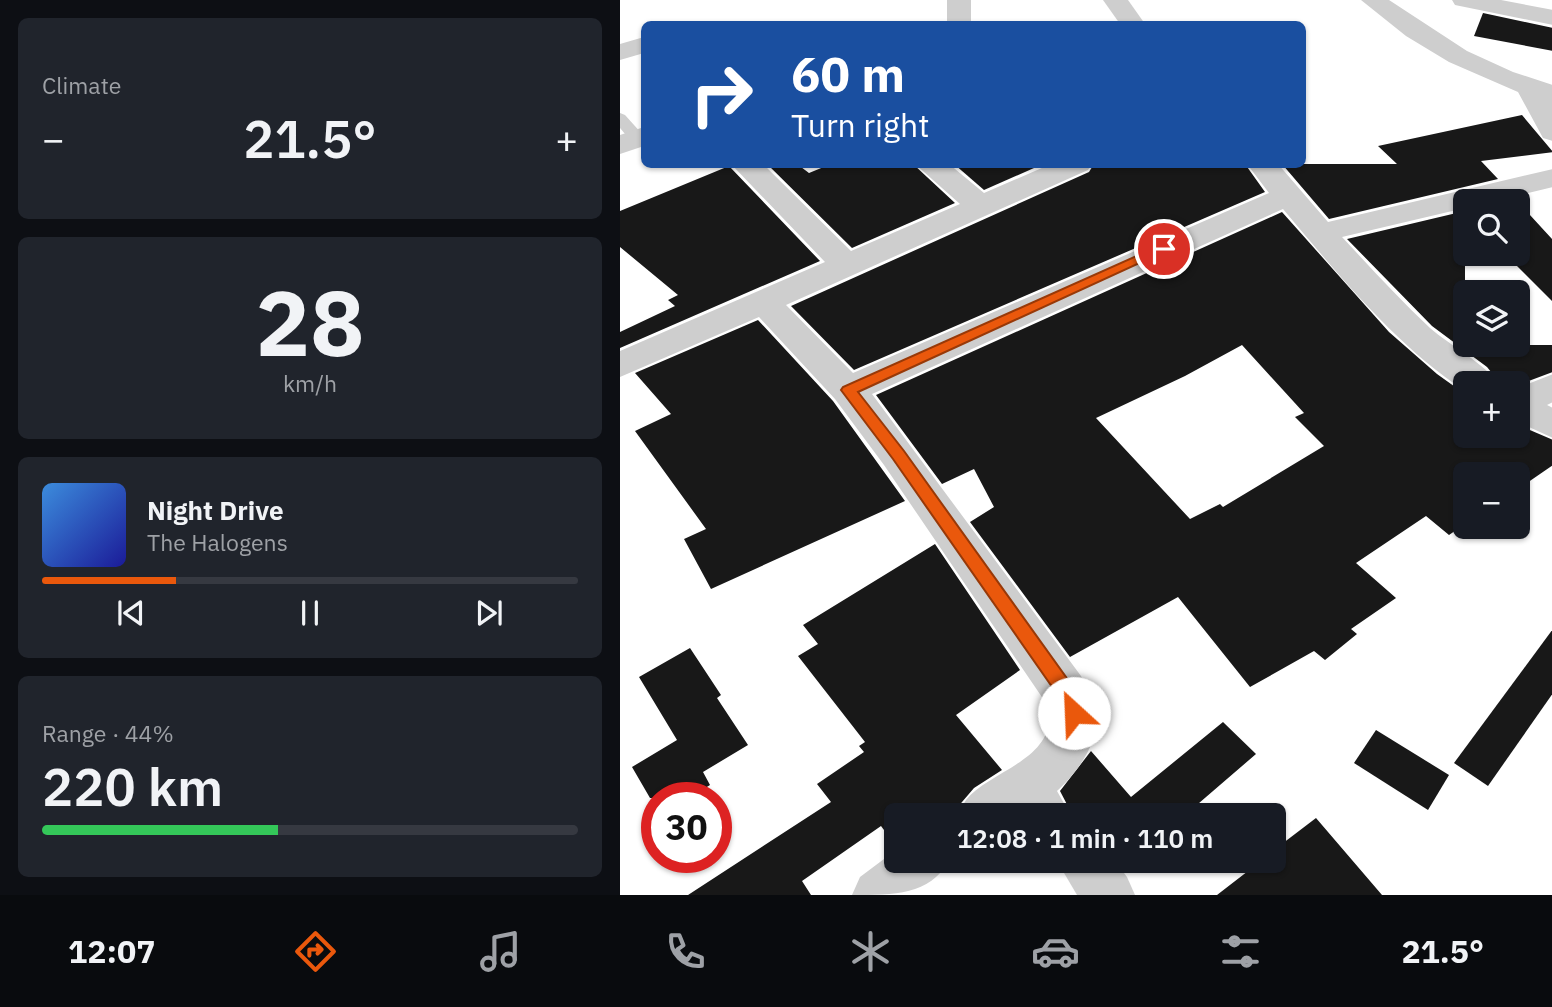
<!DOCTYPE html>
<meta charset="utf-8">
<style>
:root{--surface:#171b24;--page:#20242c;--text:#f1f3f6;--muted:#9ea1a6;--line:#363941;--accent:#ea580c}
body{margin:0;font-family:"IBM Plex Sans",sans-serif;background:var(--page);color:var(--text);height:100vh;display:flex;flex-direction:column;font-size:26px;white-space:nowrap}
*{box-sizing:border-box;margin:0}
p{font-size:23px;color:var(--muted)}
.icon{flex:none;width:38px;height:38px;fill:none;stroke:currentColor;stroke-width:2;stroke-linecap:round;stroke-linejoin:round}
.map{position:relative;flex:1;overflow:hidden}
.drawer{display:flex;flex-direction:column;gap:18px;padding:18px;background:#0d0f14;width:620px}
.drawer>*{flex:none}
.banner{position:absolute;left:21px;top:21px;width:665px;height:147px;border-radius:10px;box-shadow:0 2px 5px #0004;background:#1a4fa0;color:#fff;overflow:hidden}
.fabs{position:absolute;left:833px;top:189px;display:grid;gap:14px}
.fabs a{display:grid;place-items:center;width:77px;height:77px;border-radius:10px;background:var(--surface);box-shadow:0 2px 5px #0004;font-size:35px}
.speed{position:absolute;left:21px;top:782px;display:flex;gap:14px;font-size:35px;font-weight:700;text-align:center}
.speed>*{display:grid;place-content:center;width:91px;height:91px;border-radius:50%;background:var(--surface);box-shadow:0 2px 5px #0004;line-height:1}
.speed .limit{border:10px solid #d22;background:#fff;color:#111}
.pin{position:absolute;display:grid;place-items:center;width:60px;height:60px;color:#fff;margin:-30px;border:4px solid #fff;border-radius:50%;box-shadow:0 2px 7px #0007}
.me{position:absolute;width:77px;margin:-38px;rotate:335deg;stroke-linejoin:round;filter:drop-shadow(0 0 5px #0008)}
.turn{display:flex;align-items:center;gap:24px;height:147px;padding:0 35px;font-size:32px}
.turn .icon{width:91px;height:91px;stroke-width:2.5}
.turn b{display:block;font-size:49px;line-height:60px}
.big{font-size:52px;font-weight:600;line-height:1.1}
.drawer .tile{flex:1;display:flex;flex-direction:column;justify-content:center;gap:10px;min-width:0;padding:0 24px;border-radius:10px;background:var(--page)}
.drawer .dial{align-items:center;gap:0}
.dial b{font-size:91px;line-height:1}
.song{display:flex;align-items:center;gap:21px}
.cover{width:84px;height:84px;border-radius:10px;background:linear-gradient(135deg,hsl(210 70% 55%),hsl(240 70% 35%))}
.played{height:7px;border-radius:4px;background:linear-gradient(90deg,var(--accent) 25%,var(--line) 25%)}
.keys{display:flex;justify-content:space-around;direction:ltr}
.heat{display:flex;justify-content:space-between;align-items:center;font-size:38px;direction:ltr}
.charge{height:10px;border-radius:5px;background:linear-gradient(90deg,#34c759 44%,var(--line) 0)}
.trip{position:absolute;left:264px;top:803px;width:402px;height:70px;border-radius:10px;background:var(--surface);box-shadow:0 2px 5px #0004;font-weight:600;line-height:70px;text-align:center}
.menu{display:flex;height:112px;justify-content:space-around;align-items:center;background:#090b0e;color:var(--muted)}
.menu .icon{width:49px;height:49px}
.menu .selected{color:var(--accent)}
.menu b{font-size:32px;color:var(--text)}
main{display:flex;flex:1;min-height:0}
.map>svg:first-child{display:block}
.building{fill:#181818;fill-rule:evenodd}
.lines{fill:none;stroke-linecap:round;stroke-linejoin:round}
.lane{fill:#cecece;fill-rule:evenodd}
.street{fill:#cecece;fill-rule:evenodd}
.route{fill:#ea580c;stroke:#983908;stroke-width:2}
</style>
<main>
<section class="drawer">
<div class="tile"><p>Climate</p>
<div class="heat"><a>−</a><b class="big">21.5°</b><a>+</a></div>
</div>
<div class="tile dial"><b>28</b><p>km/h</p></div>
<div class="tile">
<div class="song"><i class="cover"></i><div><b>Night Drive</b><p>The Halogens</p></div></div>
<div class="played"></div>
<div class="keys"><svg class="icon" aria-label="previous" viewBox="0 0 24 24"><path d="M18 5L8 12l10 7zM5 5v14"/></svg><svg class="icon" aria-label="pause" viewBox="0 0 24 24"><path d="M8 5v14M16 5v14"/></svg><svg class="icon" aria-label="next" viewBox="0 0 24 24"><path d="M6 5l10 7-10 7zM19 5v14"/></svg></div>
</div>
<div class="tile"><p>Range · 44%</p><b class="big">220 km</b><div class="charge"></div></div>
</section>
<div class="map">
<svg width="933" height="895" viewBox="0 0 933 895">
<rect width="100%" height="100%" fill="#fff"/>
<!-- building -->
<g class="building">
<path d="M863,13L933,28V51L854,36Z"/>
<path d="M902,115L933,152L861,161L878,179L709,219L662,164H777L758,146Z"/>
<path d="M147,164H177L189,173L211,164H293L335,203L232,248Z"/>
<path d="M334,164H423L364,190Z"/>
<path d="M474,164H625L645,192L234,370L171,306L469,172Z"/>
<path d="M109,166L200,261L0,348V332L55,306L48,300L58,295L0,247V211Z"/>
<path d="M898,202L933,240V302L885,254H898Z"/>
<path d="M845,211V345H933V372L898,385L880,383L867,367L812,326L727,239Z"/>
<path d="M662,212L769,332L817,374L845,394V436H898V425L933,440V465L898,489V474H845V524L829,535L806,516L736,563L776,598L731,629L737,634L705,660L694,651L630,687L558,597L450,657L350,522L374,507L354,469L322,484L256,395ZM622,345L684,413L675,417L704,446L603,507L600,504L570,519L476,418L565,376Z"/>
<path d="M138,320L213,401L285,501L91,589L64,539L86,529L15,431L51,414L15,373Z"/>
<path d="M315,544L400,670L336,715L382,770L354,788L330,816H276V846L261,826L182,881L191,895H68L211,802L197,784L244,752L239,746L245,742L178,656L198,644L183,625Z"/>
<path d="M933,629V693L868,786L834,763Z"/>
<path d="M70,648L101,695L97,698L128,745L83,772L90,785L69,798H30L12,767L57,740L19,677Z"/>
<path d="M603,722L636,754L564,816H453L440,791L471,751L511,797Z"/>
<path d="M756,730L829,775L808,810L734,763Z"/>
<path d="M696,818L762,895H597L641,861H654V850Z"/>
</g>
<g class="lines">
<!-- lane -->
<path class="lane" d="M0,113L5,115L23,135V141H11L0,128Z"/>
<!-- street -->
<g class="street">
<rect x="327" y="0" width="24" height="24"/>
<path d="M483,0H508L525,24H500Z"/>
<path d="M741,0H769L847,51L893,72L933,85V141L923,138L898,92L829,62L786,36Z"/>
<path d="M832,0H881L933,10V25L835,5Z"/>
<path d="M24,37V53L0,60V44Z"/>
<path d="M24,127V146L0,154V135Z"/>
<path d="M111,164H143L231,251L340,204L295,164H329L364,193L431,164H472L468,170L166,305L233,373L649,193L627,164H658L708,222L933,169V187L874,201H845V208L722,237C751,268 779,299 810,328C828,344 867,365 877,383H845V391C774,344 718,274 663,209L252,394L461,676C467,687 474,700 476,713C480,742 457,773 437,791L451,816H339C341,811 343,804 346,800C368,771 440,759 428,706L264,465L215,399L139,317L0,377V351L205,262Z"/>
<path d="M933,374V402L927,405L933,408V438L898,422V388Z"/>
<path d="M276,850V861H329C309,895 275,895 232,895L240,877Z"/>
<path d="M437,861H495L507,877L515,895H457Z"/>
</g>
</g>
<!-- route -->
<path class="route" d="M539,246L550,249L238,392L284,451L451,684L463,713L461,720L454,722L447,720L437,694L273,459L221,390L223,387Z"/>
</svg>
<div class="fabs">
<a><svg class="icon" aria-label="search" viewBox="0 0 24 24"><circle cx="10" cy="10" r="6"/><path d="M15 15l6 6"/></svg></a>
<a><svg class="icon" aria-label="layers" viewBox="0 0 24 24"><path d="M12 4l9 5-9 5-9-5zM3 14l9 5 9-5"/></svg></a>
<a>+</a>
<a>−</a>
</div>
<div class="speed"><div class="limit">30</div></div>
<div class="pin" style="left:544px;top:249px;background:#d93025"><svg class="icon" aria-label="arrive" viewBox="0 0 24 24"><path d="M6 21V4h12l-3 4 3 4H6"/></svg></div>
<svg class="me" style="left:454px;top:713px" viewBox="-20 -20 40 40"><circle r="19" fill="#fff"/><path d="M0-13L10 11 0 6-10 11z" fill="#ea580c"/></svg>
<div class="trip">12:08 · 1 min · 110 m</div>
<div class="banner">
<div class="turn"><svg class="icon" aria-label="right" viewBox="0 0 24 24"><path d="M7 20v-9h11M14 6l5 5-5 5"/></svg><div><b>60 m</b>Turn right</div></div>
</div>
</div>
</main>
<nav class="menu">
<b>12:07</b>
<svg class="icon selected" aria-label="directions" viewBox="0 0 24 24"><path d="M12 3l9 9-9 9-9-9zM9 14v-3h6M13 9l2 2-2 2"/></svg>
<svg class="icon" aria-label="music" viewBox="0 0 24 24"><path d="M9 18V5l10-2v13"/><circle cx="6" cy="18" r="3"/><circle cx="16" cy="16" r="3"/></svg>
<svg class="icon" aria-label="phone" viewBox="0 0 24 24"><path d="M5 4h4l2 5-3 2q2 4 5 5l2-3 5 2v4C11 20 4 13 5 4z"/></svg>
<svg class="icon" aria-label="climate" viewBox="0 0 24 24"><path d="M12 3v18M4 7l16 10M4 17L20 7"/></svg>
<svg class="icon" aria-label="car" viewBox="0 0 24 24"><path d="M5 17H2v-5l4-1 3-4h7l3 4 3 1v5h-3M9 17h6M6 11h13"/><circle cx="7" cy="17" r="2"/><circle cx="17" cy="17" r="2"/></svg>
<svg class="icon" aria-label="filters" viewBox="0 0 24 24"><path d="M4 7h16M4 17h16"/><circle cx="9" cy="7" r="2"/><circle cx="15" cy="17" r="2"/></svg>
<b>21.5°</b>
</nav>
